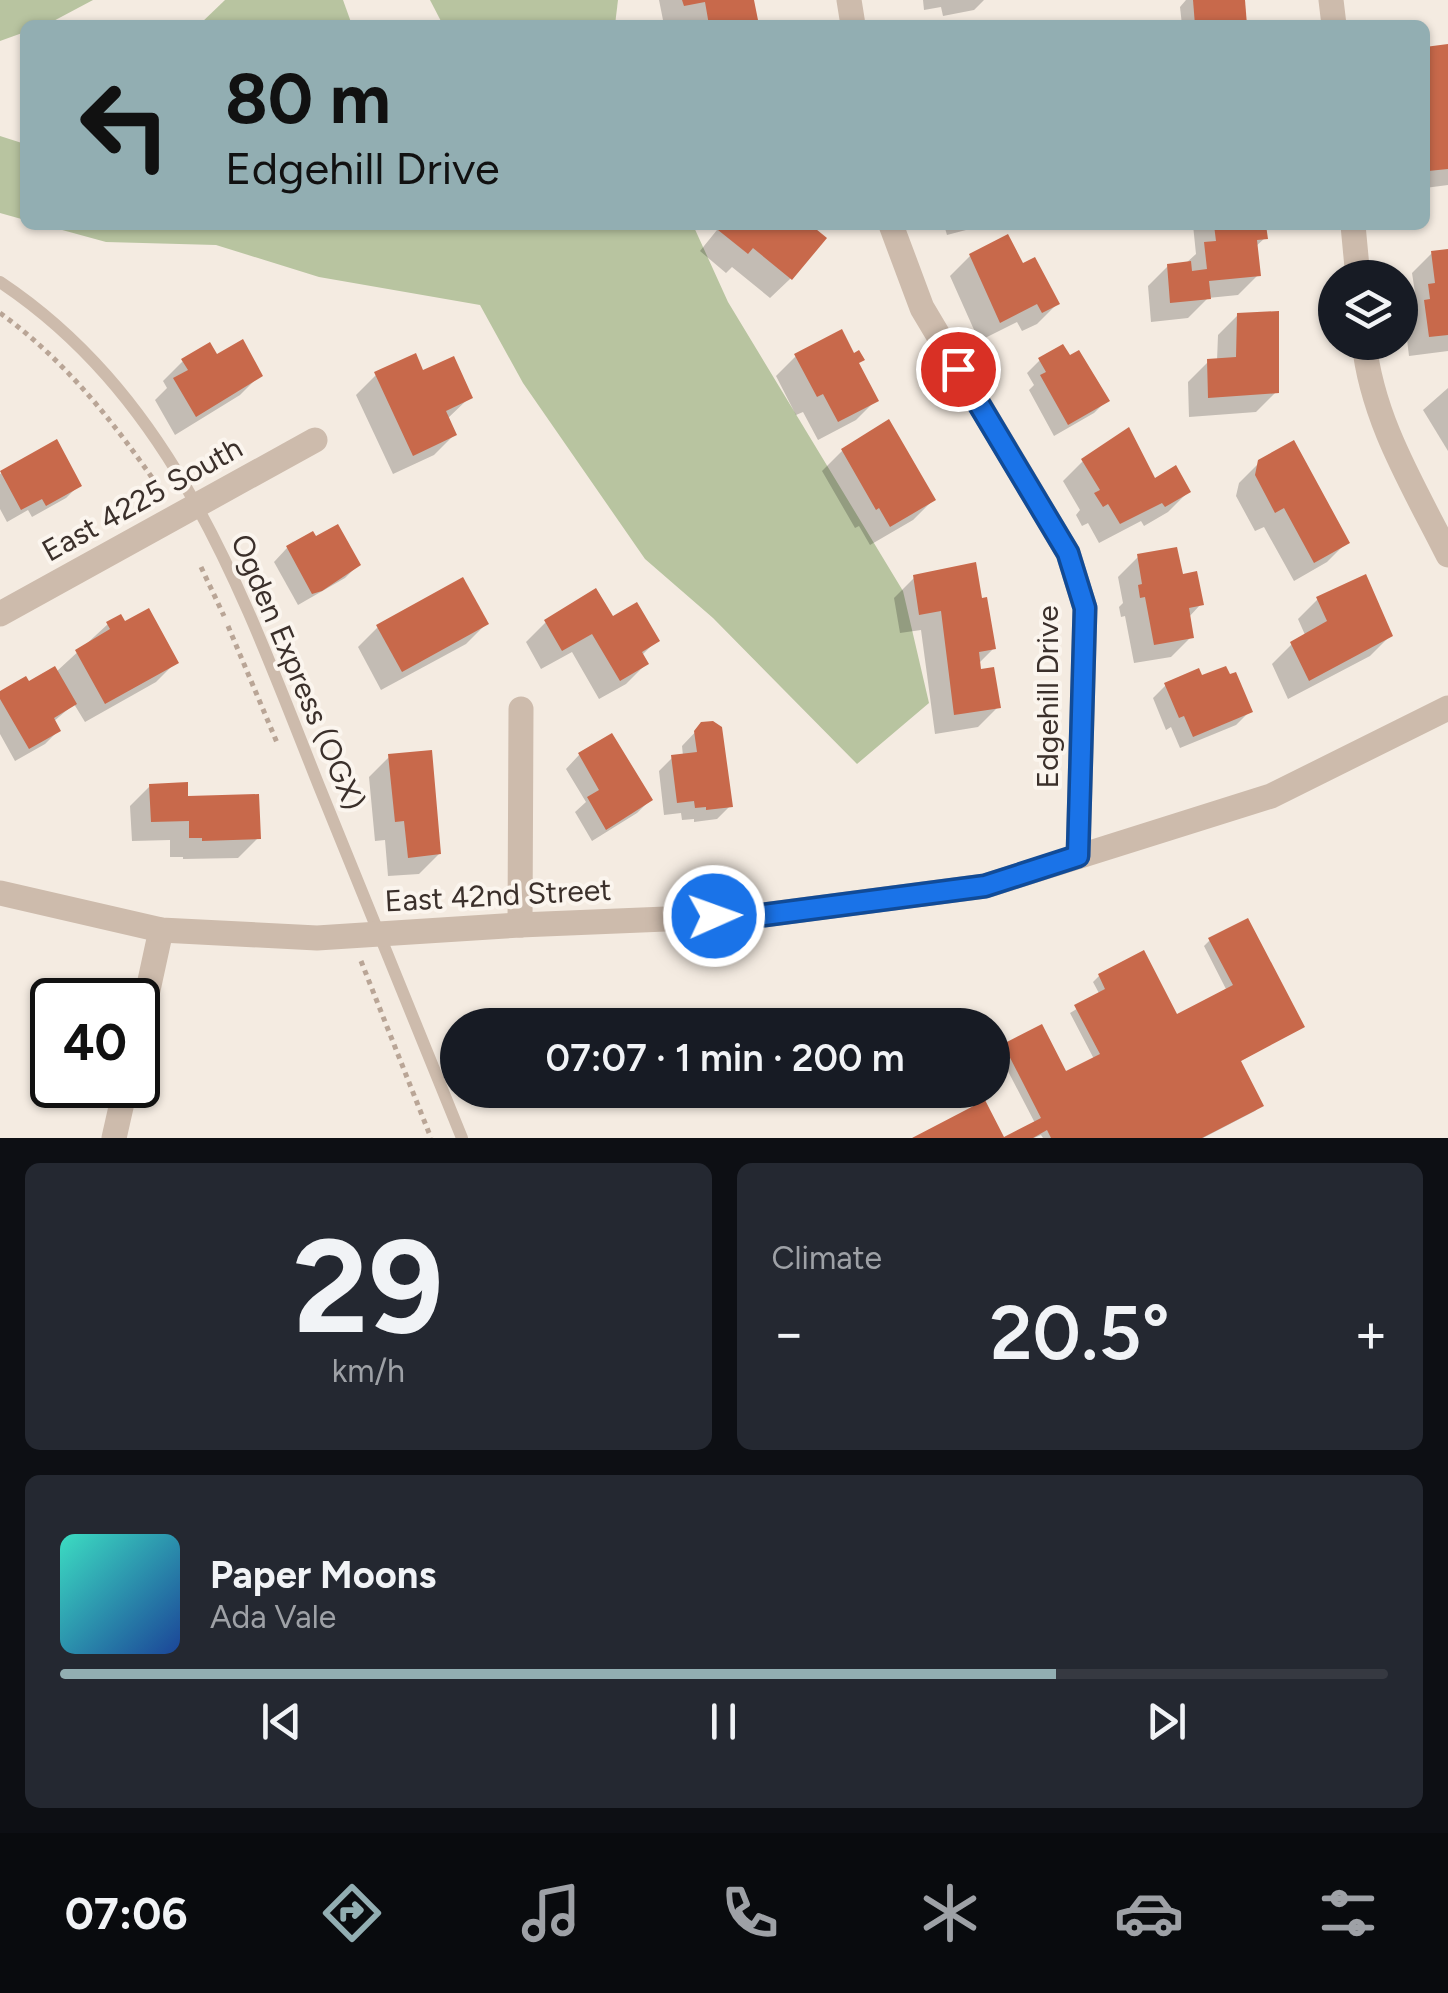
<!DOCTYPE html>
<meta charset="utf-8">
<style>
:root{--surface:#171b24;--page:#242831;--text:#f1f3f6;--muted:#9ea1a6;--line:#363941;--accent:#92aeb2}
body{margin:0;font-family:Figtree,sans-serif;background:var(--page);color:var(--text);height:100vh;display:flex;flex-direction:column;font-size:38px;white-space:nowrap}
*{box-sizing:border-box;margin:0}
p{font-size:32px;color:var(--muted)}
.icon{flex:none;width:55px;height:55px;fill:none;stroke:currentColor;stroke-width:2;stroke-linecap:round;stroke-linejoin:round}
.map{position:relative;height:1138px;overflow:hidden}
.sheet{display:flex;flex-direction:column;gap:25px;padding:25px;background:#0d0f14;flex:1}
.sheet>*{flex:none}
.banner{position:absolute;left:20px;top:20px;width:1410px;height:210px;border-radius:15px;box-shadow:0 2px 8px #0004;background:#92aeb2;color:#111;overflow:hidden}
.buttons{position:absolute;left:1318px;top:260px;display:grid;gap:20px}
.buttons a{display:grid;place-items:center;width:100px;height:100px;border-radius:50%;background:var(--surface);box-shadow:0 2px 8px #0004;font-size:50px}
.speed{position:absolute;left:30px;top:978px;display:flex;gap:20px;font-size:50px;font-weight:700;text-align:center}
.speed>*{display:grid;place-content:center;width:130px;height:130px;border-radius:50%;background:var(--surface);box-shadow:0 2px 8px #0004;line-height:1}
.speed .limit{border:5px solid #111;border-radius:15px;background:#fff;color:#111}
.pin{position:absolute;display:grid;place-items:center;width:85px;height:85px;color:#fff;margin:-42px;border:5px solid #fff;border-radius:50%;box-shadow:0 2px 10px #0007}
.me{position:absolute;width:110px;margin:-55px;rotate:88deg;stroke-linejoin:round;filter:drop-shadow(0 0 8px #0008)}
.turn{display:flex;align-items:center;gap:35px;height:210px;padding:0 40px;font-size:45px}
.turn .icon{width:130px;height:130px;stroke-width:2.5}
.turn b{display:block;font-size:70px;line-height:85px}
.big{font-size:75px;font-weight:600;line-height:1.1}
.sheet .widget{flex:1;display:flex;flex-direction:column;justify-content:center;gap:15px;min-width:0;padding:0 35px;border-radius:15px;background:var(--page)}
.sheet .dial{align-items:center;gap:0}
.dial b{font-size:130px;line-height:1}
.song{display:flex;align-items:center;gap:30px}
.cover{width:120px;height:120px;border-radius:15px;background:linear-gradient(135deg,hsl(170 70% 55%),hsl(220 70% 35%))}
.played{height:10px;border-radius:5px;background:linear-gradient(90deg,var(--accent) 75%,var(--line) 75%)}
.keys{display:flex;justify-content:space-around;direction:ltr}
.heat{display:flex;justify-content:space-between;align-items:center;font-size:55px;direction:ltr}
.sheet .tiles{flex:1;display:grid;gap:25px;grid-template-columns:1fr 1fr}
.widget:last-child{grid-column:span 2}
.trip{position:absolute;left:440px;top:1008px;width:570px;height:100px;border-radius:50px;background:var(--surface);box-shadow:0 2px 8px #0004;font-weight:600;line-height:100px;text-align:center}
.menu{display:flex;height:160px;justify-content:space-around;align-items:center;background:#090b0e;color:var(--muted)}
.menu .icon{width:70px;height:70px}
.menu .active{color:var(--accent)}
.menu b{font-size:45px;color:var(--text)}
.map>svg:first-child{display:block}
.green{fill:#b8c4a0}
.shadow{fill:#0003}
.building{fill:#c8694b}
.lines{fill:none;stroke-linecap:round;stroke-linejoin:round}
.path{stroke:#b9a596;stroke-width:5;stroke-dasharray:5 5;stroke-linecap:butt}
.service{stroke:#cdbbac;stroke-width:12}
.minor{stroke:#cdbbac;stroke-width:25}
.tertiary{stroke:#cdbbac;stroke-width:25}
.route-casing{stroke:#114b97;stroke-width:25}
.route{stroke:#1a73e8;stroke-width:18}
.labels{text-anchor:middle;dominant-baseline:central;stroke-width:8;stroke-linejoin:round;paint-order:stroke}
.street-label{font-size:30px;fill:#3b302b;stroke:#fbf5ee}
</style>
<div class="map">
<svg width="1448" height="1138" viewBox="0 0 1448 1138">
<rect width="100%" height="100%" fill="#f4ebe1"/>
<!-- green -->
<g class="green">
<path d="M0,0H93L46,25H25V32L0,41Z"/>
<path d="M225,0H343L352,25H199Z"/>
<path d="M430,0H618L615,25H443Z"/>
<path d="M0,136L25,144V220L0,213Z"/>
<path d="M44,225H693L728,302L903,591L929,703L857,764L713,618L645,559L523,383L480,305L319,277L216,245L106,242Z"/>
</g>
<!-- shadow -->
<g class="shadow">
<path d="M659,0H752L756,25H686L685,21L664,25Z"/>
<path d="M923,0H984L974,10L943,16L941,7L924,10Z"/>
<path d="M1186,0H1242L1245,25H1182L1180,7Z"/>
<path d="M1448,47V185L1425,188V49Z"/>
<path d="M721,225H808L790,279L770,298L732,267L726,273L700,251Z"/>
<path d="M944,225H985L947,235Z"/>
<path d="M1193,225H1264L1265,238L1255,247L1258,275L1238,295L1208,298L1188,318L1151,322L1148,286L1168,266L1185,264L1196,254Z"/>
<path d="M1448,251V351L1409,356L1405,323L1410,318L1409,306L1416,299L1412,273L1432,253Z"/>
<path d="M970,256L1022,266L1057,304L1037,324L1022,331L1017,322L979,341L950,276Z"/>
<path d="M1238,315L1276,392L1256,412L1189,417L1188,382L1208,362L1217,361L1218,335Z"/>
<path d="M796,356L857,364L876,400L856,420L818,440L803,412L796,415L776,376Z"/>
<path d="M216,357L260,375L240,395L175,435L155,400L167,388L163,381L183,361Z"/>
<path d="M1040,360L1107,400L1094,413L1054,436L1029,390L1034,385L1027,373Z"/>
<path d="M422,374L470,397L447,419L454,435L434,455L393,474L356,395L376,375Z"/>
<path d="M1448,388V451L1423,410Z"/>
<path d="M888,423L933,500L913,520L870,545L859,526L855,528L822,471L842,451Z"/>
<path d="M56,443L79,485L66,498L32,517L28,510L7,522L0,509V474Z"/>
<path d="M1083,461L1154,481L1188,492L1168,512L1144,526L1141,521L1099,543L1088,523L1082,526L1076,515L1080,510L1063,481Z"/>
<path d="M1260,462L1347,542L1327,562L1294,581L1264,527L1255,531L1236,496L1239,483Z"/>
<path d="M287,548L358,565L345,578L298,605L274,562Z"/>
<path d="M1138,557L1181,576L1201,604L1188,618L1191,637L1171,657L1134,663L1125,616L1121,617L1119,607L1123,603L1118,577Z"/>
<path d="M914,578L993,649L978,664L998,707L978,727L935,734L921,630L900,633L894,598Z"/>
<path d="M1318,599L1390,636L1370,656L1288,699L1272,664L1292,644L1306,637L1298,619Z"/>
<path d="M546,622L656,641L641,656L646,664L626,684L599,699L572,652L541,669L526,642Z"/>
<path d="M108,624L176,662L156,682L85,722L74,704L53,722L58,731L45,744L15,761L0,734V694L56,672Z"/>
<path d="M486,624L466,644L381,690L358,647L378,627Z"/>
<path d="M1201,679L1250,711L1236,725L1180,748L1171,727L1166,730L1153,698L1166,685Z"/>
<path d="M702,725L730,806L717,819L694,822V819L682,820L681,813L664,815L659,771L672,758L683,756L682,746Z"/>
<path d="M611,736L650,800L637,813L592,841L575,812L586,802L566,769L579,755Z"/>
<path d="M389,757L439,854L419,874L388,876L385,840L375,841L369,777Z"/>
<path d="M150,786L185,799L258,838L238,858L183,859V857H170V840L132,841L130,806Z"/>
<path d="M1210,940L1301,1027L1239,1062L1261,1105L1255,1111L1203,1138H1043L1041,1135L1034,1138H1007L1035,1123L998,1052L1004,1046L1065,1074L1094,1059L1070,1013L1100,995L1093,982L1099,976L1176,1017L1226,989L1204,946Z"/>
</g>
<!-- building -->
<g class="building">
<path d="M682,0H754L759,25H709L705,2L684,6Z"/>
<path d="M1193,0H1245L1247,25H1195Z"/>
<path d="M1448,44V169L1428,171L1425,142V47Z"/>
<path d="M722,225H811L827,238L792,280L753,248L748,254L718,230Z"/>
<path d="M1214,225H1266L1268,239L1257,240L1261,276L1209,281L1211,299L1170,303L1167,264L1191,261L1192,271L1207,269L1204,242L1216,241Z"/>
<path d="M1008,234L1023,263L1035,257L1060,304L1042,313L1037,304L1000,323L969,254Z"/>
<path d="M1448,249V335L1429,337L1424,300L1430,299L1428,284L1435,283L1431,251Z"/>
<path d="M1279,311V393L1208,398L1207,359L1236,357L1237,313Z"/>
<path d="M842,329L854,353L859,350L865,360L859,363L879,401L838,422L823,394L817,397L794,354Z"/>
<path d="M243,339L263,376L196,417L173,378L188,370L181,359L210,342L217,354Z"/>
<path d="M1063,344L1070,355L1079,350L1110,401L1068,425L1040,375L1046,372L1038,358Z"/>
<path d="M416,353L423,370L454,356L473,398L446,411L457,435L413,456L374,372Z"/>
<path d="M889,419L936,500L890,527L879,508L876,510L841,449Z"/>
<path d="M1129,427L1155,478L1176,465L1191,492L1165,507L1162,503L1120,524L1108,504L1103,507L1094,493L1100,490L1081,459Z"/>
<path d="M57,439L82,486L46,506L42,499L21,510L0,471Z"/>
<path d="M1294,440L1350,543L1314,563L1284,508L1275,513L1255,475L1258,460Z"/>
<path d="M338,524L361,565L322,591L312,594L286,546L313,531L316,536Z"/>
<path d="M1177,547L1183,574L1197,571L1204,605L1189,608L1194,638L1154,645L1145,597L1140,598L1138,585L1142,584L1137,554Z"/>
<path d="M976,562L982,598L987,597L996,649L979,652L981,669L994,667L1001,708L954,715L941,611L919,615L913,575Z"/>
<path d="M1366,574L1393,636L1309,681L1290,642L1327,621L1316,597Z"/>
<path d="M463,577L489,624L402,672L376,625Z"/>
<path d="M596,588L613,616L637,602L660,641L642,652L649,664L620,681L592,634L562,651L544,620Z"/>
<path d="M149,608L179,663L105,704L75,650L110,629L106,622L121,614L125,621Z"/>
<path d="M55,666L77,704L54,718L61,731L29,749L0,699V691L26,676L29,681Z"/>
<path d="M1226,666L1230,674L1236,672L1253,712L1193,737L1184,716L1179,718L1164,683L1199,668L1202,675Z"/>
<path d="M713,721L722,727L733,807L706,810V807L695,808L694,801L677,803L671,755L697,752L694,731L701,722Z"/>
<path d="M612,733L653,800L606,830L587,797L599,790L578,753Z"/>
<path d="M432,750L441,854L408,858L404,821L395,822L388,754Z"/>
<path d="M188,782V796L259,794L261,839L202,841V838H189V821L151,822L149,784Z"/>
<path d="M1248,918L1305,1027L1241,1061L1264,1106L1202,1138H1051L1047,1130L1033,1138H912L985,1100L1004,1137L1041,1118L1003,1044L1042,1024L1066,1071L1100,1054L1074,1005L1105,989L1098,974L1144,950L1177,1014L1233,985L1208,938Z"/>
</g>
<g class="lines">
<!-- path -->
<g class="path">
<path d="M0,313C62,358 109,416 153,479"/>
<path d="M201,567L224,616"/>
<path d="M228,626L278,745"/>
<path d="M361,961L431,1138"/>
</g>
<!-- service -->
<path class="service" d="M0,282C177,400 244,598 319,786C367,904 415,1021 462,1138"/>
<!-- minor -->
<g class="minor">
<path d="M849,0L853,25"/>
<path d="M1331,0L1334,25"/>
<path d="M891,225L922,308L1068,553L1085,608L1078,856"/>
<path d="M1353,225L1358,278"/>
<path d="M1364,342C1372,420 1414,487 1448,555"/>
<path d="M0,614L315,440"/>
<path d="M520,925L521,709"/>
<path d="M138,1036L161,930"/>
<path d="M114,1138L126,1085"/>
</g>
<!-- tertiary -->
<path class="tertiary" d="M0,893L161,930L317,938L520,925L763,915L985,886L1271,796L1448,708"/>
</g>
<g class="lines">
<defs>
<path id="route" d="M714,916L764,915L985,886L1078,856L1085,608L1068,553L958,369"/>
</defs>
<!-- route casing -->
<use href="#route" class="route-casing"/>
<!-- route -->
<use href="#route" class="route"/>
</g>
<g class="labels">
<!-- street labels -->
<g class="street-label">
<text transform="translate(142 499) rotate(-29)">East 4225 South</text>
<text transform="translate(298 672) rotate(67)">Ogden Express (OGX)</text>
<text transform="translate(1047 697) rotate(-90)">Edgehill Drive</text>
<text transform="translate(498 895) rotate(-3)">East 42nd Street</text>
</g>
</g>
</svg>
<div class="buttons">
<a><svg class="icon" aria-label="layers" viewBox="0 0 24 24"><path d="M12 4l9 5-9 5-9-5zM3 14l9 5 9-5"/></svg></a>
</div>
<div class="speed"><div class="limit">40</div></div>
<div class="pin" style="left:958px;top:369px;background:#d93025"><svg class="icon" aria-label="arrive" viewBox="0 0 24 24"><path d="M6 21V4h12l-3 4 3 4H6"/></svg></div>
<svg class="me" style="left:714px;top:916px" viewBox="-20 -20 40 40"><circle r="17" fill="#1a73e8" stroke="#fff" stroke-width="3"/><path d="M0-11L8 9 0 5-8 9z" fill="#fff"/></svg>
<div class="trip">07:07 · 1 min · 200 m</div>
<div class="banner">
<div class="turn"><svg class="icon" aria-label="left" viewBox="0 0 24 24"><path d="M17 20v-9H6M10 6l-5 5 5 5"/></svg><div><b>80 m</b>Edgehill Drive</div></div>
</div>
</div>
<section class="sheet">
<div class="tiles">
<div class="widget dial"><b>29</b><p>km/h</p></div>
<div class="widget"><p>Climate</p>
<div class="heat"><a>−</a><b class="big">20.5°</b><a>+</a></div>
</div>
<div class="widget">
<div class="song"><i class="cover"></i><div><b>Paper Moons</b><p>Ada Vale</p></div></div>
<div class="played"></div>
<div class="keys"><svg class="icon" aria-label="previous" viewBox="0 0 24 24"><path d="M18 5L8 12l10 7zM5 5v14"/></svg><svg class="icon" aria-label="pause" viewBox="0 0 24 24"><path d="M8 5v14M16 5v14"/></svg><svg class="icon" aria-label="next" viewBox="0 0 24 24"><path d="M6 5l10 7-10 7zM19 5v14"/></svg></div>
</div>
</div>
</section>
<nav class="menu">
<b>07:06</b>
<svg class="icon active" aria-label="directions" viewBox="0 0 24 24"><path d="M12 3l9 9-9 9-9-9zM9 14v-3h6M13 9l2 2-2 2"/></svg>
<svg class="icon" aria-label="music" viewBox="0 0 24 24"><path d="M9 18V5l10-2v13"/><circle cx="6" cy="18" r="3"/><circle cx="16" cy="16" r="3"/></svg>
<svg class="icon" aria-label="phone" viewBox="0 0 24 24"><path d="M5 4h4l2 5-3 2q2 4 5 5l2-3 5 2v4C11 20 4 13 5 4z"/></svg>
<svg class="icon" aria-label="climate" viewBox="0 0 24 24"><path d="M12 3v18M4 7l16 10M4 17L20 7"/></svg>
<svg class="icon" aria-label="car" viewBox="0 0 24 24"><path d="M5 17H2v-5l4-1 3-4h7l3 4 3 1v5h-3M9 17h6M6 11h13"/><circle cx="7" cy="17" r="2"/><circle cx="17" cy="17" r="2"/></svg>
<svg class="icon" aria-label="filters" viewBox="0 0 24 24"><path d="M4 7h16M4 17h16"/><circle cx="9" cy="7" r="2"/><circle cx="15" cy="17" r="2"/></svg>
</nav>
